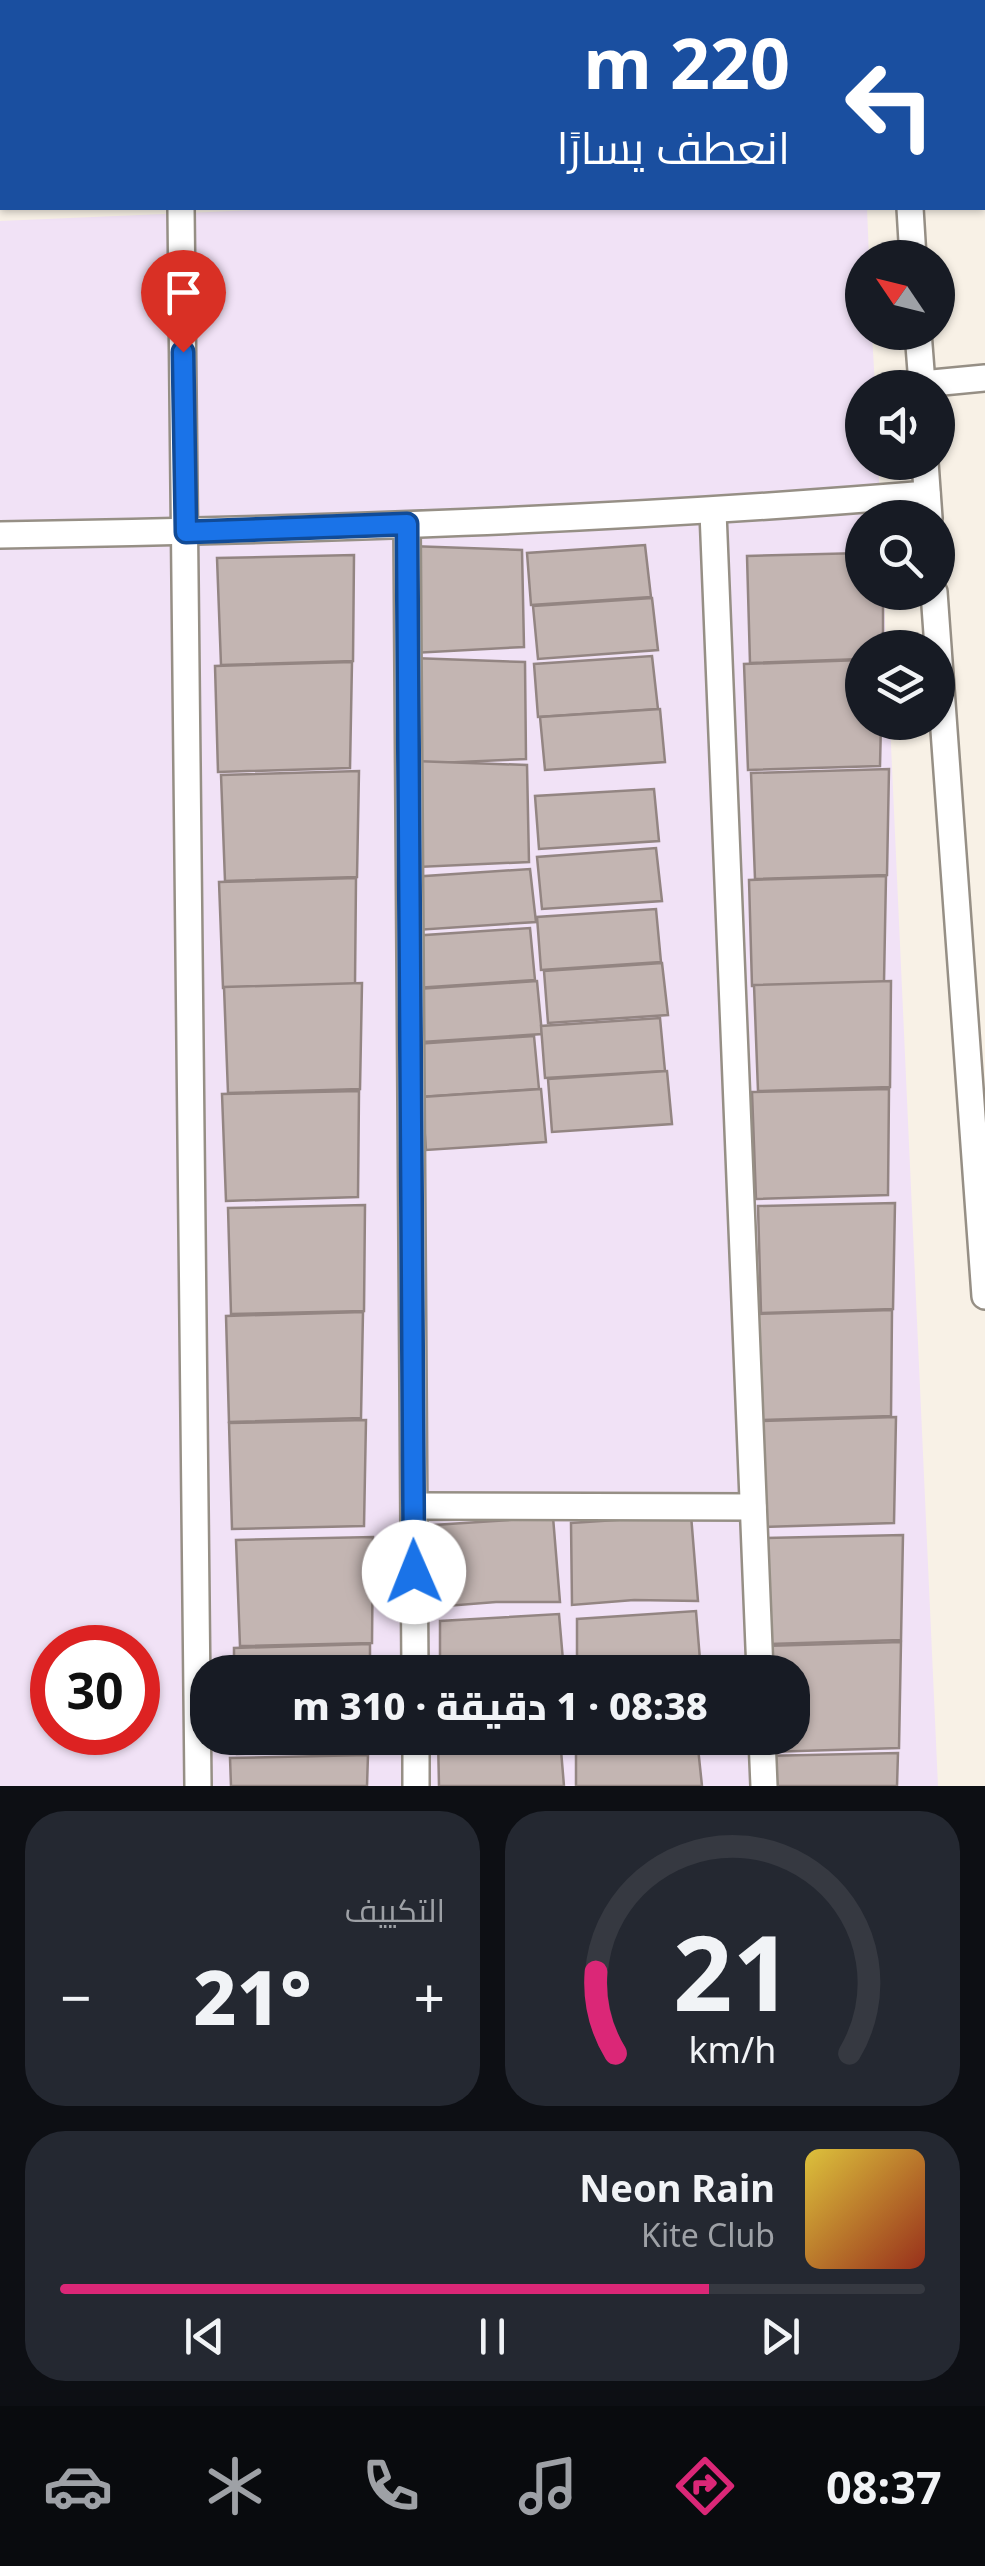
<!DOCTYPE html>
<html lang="ar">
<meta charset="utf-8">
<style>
:root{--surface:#171b24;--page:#242831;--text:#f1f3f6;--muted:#9ea1a6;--line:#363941;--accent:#db2777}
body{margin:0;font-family:"Noto Sans",Cairo,sans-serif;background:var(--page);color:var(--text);direction:rtl;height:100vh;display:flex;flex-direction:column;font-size:38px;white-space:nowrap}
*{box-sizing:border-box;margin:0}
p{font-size:32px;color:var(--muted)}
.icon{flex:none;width:55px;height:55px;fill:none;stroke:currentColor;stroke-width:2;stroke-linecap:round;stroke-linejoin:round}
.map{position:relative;height:1786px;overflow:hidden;direction:ltr}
.side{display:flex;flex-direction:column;gap:25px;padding:25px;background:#0d0f14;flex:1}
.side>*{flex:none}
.hud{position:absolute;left:0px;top:0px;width:985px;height:210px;box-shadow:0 2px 8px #0004;direction:rtl;background:#1a4fa0;color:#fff;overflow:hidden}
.needle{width:65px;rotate:305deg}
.controls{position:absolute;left:845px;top:240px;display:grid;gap:20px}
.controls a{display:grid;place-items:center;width:110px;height:110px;border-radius:50%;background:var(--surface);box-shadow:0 2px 8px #0004;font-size:50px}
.speed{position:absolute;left:30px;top:1625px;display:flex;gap:20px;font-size:50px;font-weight:700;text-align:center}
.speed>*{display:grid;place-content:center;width:130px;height:130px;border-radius:50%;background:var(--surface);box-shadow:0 2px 8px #0004;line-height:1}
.speed .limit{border:15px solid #d22;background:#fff;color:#111}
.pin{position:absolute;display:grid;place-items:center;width:85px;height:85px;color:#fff;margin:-102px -42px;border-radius:50% 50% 50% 0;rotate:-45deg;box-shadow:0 0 10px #0007}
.pin .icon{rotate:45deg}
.me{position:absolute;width:110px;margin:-55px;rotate:359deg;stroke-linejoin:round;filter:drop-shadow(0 0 8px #0008)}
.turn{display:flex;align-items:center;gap:35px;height:210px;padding:0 30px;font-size:45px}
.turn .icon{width:130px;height:130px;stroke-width:2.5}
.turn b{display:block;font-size:70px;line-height:85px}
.big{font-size:75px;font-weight:800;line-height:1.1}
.side .widget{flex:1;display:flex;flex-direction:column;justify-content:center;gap:15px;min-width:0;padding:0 35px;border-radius:40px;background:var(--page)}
.side .dial{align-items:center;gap:0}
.dial svg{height:260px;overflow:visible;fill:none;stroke:var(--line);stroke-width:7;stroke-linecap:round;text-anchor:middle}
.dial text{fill:var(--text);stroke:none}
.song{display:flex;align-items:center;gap:30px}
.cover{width:120px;height:120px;border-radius:15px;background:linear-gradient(135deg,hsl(50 70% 55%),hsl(10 70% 35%))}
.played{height:10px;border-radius:5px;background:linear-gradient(90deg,var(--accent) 75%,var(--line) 75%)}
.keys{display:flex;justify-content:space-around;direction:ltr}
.heat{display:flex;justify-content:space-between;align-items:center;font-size:55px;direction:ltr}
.side .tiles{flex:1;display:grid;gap:25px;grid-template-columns:1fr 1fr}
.widget:last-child{grid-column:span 2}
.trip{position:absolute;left:190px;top:1655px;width:620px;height:100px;border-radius:40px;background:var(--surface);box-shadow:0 2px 8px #0004;font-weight:800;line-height:100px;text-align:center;direction:rtl}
.dock{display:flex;height:160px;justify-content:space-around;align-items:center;background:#090b0e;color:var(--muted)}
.dock .icon{width:70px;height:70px}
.dock .selected{color:var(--accent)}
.dock b{font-size:45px;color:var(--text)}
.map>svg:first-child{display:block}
.commercial{fill:#f1e2f6;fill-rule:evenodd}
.building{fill:#c3b5b2;stroke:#938582;stroke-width:2.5}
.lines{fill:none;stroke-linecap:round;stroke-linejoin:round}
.street-casing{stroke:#968f85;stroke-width:30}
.secondary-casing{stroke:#968f85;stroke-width:42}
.street{stroke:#fff;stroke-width:25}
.secondary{stroke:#fff;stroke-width:38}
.route-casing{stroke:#114b97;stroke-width:25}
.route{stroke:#1a73e8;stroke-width:18}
</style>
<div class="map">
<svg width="985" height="1786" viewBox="0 0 985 1786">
<rect width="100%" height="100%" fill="#f8f1e6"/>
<!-- commercial -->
<path class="commercial" d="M305,208H867L869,257L862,258V332L872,333L875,387L862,388V462L878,463L881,517L862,518V592L884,593L886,647L862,648V722L890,723L938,1786H0V221ZM52,1648H138V1732H52ZM208,1672H792V1738H208Z"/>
<!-- building -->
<g class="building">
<path d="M645,545L651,597L531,605L527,553Z"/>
<path d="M409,546L522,550L524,647L413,653Z"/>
<path d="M862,553V592H883V648H862V659L750,663L747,556Z"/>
<path d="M354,555L353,661L221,665L217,558Z"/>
<path d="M652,598L658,650L538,659L533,606Z"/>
<path d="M652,656L658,709L538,717L534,664Z"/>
<path d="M412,658L525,662L526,759L415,764Z"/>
<path d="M862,660V722H881L880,766L748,770L744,664Z"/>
<path d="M352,662L350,768L218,772L215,666Z"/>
<path d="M660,709L665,762L545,770L540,717Z"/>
<path d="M414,761L527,765L529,862L418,867Z"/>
<path d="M889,769L887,875L755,879L751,773Z"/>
<path d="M359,771L357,877L225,881L221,775Z"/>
<path d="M654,789L659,841L539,849L535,796Z"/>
<path d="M656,848L662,901L542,909L537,857Z"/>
<path d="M530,869L536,922L416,930L411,877Z"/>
<path d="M886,876L884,982L752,986L749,880Z"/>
<path d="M356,878L355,984L223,988L219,882Z"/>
<path d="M656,909L661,962L541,970L537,917Z"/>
<path d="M530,928L535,980L415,988L411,936Z"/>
<path d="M662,963L668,1015L548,1023L544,971Z"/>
<path d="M537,981L542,1034L422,1042L417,989Z"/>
<path d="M891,981L890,1087L758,1091L754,985Z"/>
<path d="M362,983L360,1089L228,1093L224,987Z"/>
<path d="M660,1018L665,1071L545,1078L541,1026Z"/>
<path d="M534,1036L539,1089L419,1097L415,1044Z"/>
<path d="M667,1071L672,1124L552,1132L548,1079Z"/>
<path d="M541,1089L546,1142L426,1150L422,1097Z"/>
<path d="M889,1089L888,1195L756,1199L752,1092Z"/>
<path d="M359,1091L358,1197L226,1201L222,1094Z"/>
<path d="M895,1203L893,1309L761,1313L758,1206Z"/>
<path d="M365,1205L364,1311L231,1314L228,1208Z"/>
<path d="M892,1310L891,1416L759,1420L755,1314Z"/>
<path d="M363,1312L361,1418L229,1422L226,1316Z"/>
<path d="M896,1417L894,1523L762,1527L758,1421Z"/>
<path d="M366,1420L364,1526L232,1529L229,1423Z"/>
<path d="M691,1515L698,1601L634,1600L572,1605L571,1523Z"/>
<path d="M553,1517L560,1602H496L434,1607V1525Z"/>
<path d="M903,1535L901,1640L769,1644L766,1538Z"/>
<path d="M373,1537L372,1643L240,1646L236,1540Z"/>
<path d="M696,1611L701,1672H577V1619Z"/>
<path d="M559,1614L564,1672H440V1621Z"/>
<path d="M901,1642L899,1748L767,1752V1738H792V1672H764L763,1646Z"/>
<path d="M370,1644V1672H234V1648Z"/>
<path d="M236,1738H369V1750L237,1754Z"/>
<path d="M438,1738H560L564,1786H439Z"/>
<path d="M576,1738H697L702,1786H576Z"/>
<path d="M898,1753L897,1786H761L760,1756Z"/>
<path d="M368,1755L367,1786H231L230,1758Z"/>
</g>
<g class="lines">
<defs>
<g id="street">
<path d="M181,208L198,1786"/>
<path d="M910,208L913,258"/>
<path d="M918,332L922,384"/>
<path d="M922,388V384L985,378"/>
<path d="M925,462L929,518"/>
<path d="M713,512L760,1672"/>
<path d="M407,525L415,1672"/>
<path d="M0,535C309,530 619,520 927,494"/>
<path d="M934,592L985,1296"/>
<path d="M414,1506L753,1507"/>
<path d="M416,1738V1786"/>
<path d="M762,1738L764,1786"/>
</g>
<g id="secondary">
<path d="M847,0V2"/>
<path d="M900,0V2"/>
<path d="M982,16H985"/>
<path d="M0,63H2"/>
<path d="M982,103H985"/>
<path d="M0,148H2"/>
</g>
</defs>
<!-- street casing -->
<use href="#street" class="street-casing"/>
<!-- secondary casing -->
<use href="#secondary" class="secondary-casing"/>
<!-- street -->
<use href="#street" class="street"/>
<!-- secondary -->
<use href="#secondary" class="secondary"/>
</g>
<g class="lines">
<defs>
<path id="route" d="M183,352L186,532L407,524L414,1572"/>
</defs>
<!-- route casing -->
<use href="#route" class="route-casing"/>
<!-- route -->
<use href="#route" class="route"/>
</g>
</svg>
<div class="controls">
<a><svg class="needle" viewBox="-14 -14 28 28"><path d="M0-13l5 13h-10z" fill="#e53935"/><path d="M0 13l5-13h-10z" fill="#9ea1a6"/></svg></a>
<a><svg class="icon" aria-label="sound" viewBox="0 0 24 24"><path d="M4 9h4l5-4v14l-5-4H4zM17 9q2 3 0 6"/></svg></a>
<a><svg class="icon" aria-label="search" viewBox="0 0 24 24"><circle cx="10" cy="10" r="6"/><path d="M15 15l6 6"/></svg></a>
<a><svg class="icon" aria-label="layers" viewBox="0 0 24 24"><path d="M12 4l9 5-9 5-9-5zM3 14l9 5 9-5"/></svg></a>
</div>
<div class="speed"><div class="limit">30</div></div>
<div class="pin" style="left:183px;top:352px;background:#d93025"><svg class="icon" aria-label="arrive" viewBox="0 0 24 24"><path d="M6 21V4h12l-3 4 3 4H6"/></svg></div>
<svg class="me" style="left:414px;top:1572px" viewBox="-20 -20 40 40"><circle r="19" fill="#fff"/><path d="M0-13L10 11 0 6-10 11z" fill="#1a73e8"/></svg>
<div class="trip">08:38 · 1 دقيقة · 310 m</div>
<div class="hud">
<div class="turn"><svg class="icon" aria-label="left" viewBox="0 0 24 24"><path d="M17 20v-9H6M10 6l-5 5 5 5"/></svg><div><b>220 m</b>انعطف يسارًا</div></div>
</div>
</div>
<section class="side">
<div class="tiles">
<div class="widget dial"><svg viewBox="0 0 100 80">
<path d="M14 69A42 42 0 1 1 86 69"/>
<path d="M14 69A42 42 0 0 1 8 44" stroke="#db2777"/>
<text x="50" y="56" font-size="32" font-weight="700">21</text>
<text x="50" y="72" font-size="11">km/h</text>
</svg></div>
<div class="widget"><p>التكييف</p>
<div class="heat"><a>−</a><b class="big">21°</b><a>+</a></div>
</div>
<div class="widget">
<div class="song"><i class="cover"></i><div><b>Neon Rain</b><p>Kite Club</p></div></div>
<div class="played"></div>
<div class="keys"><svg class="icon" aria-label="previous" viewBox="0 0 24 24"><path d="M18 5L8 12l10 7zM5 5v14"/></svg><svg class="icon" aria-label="pause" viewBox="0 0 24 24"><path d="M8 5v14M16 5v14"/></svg><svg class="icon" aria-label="next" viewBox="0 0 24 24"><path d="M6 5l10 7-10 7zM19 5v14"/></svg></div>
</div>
</div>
</section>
<nav class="dock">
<b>08:37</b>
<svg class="icon selected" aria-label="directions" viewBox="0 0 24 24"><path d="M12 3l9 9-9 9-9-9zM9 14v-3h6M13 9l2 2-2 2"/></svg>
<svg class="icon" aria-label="music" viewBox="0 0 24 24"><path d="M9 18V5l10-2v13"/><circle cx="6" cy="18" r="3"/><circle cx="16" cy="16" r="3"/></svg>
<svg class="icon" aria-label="phone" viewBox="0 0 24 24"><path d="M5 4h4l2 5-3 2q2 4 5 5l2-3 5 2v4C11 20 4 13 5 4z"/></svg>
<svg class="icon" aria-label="climate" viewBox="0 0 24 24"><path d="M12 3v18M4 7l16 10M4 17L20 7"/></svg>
<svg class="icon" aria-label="car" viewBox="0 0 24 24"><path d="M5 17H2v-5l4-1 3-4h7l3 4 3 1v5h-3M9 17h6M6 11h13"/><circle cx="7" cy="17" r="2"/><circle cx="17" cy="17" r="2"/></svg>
</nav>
